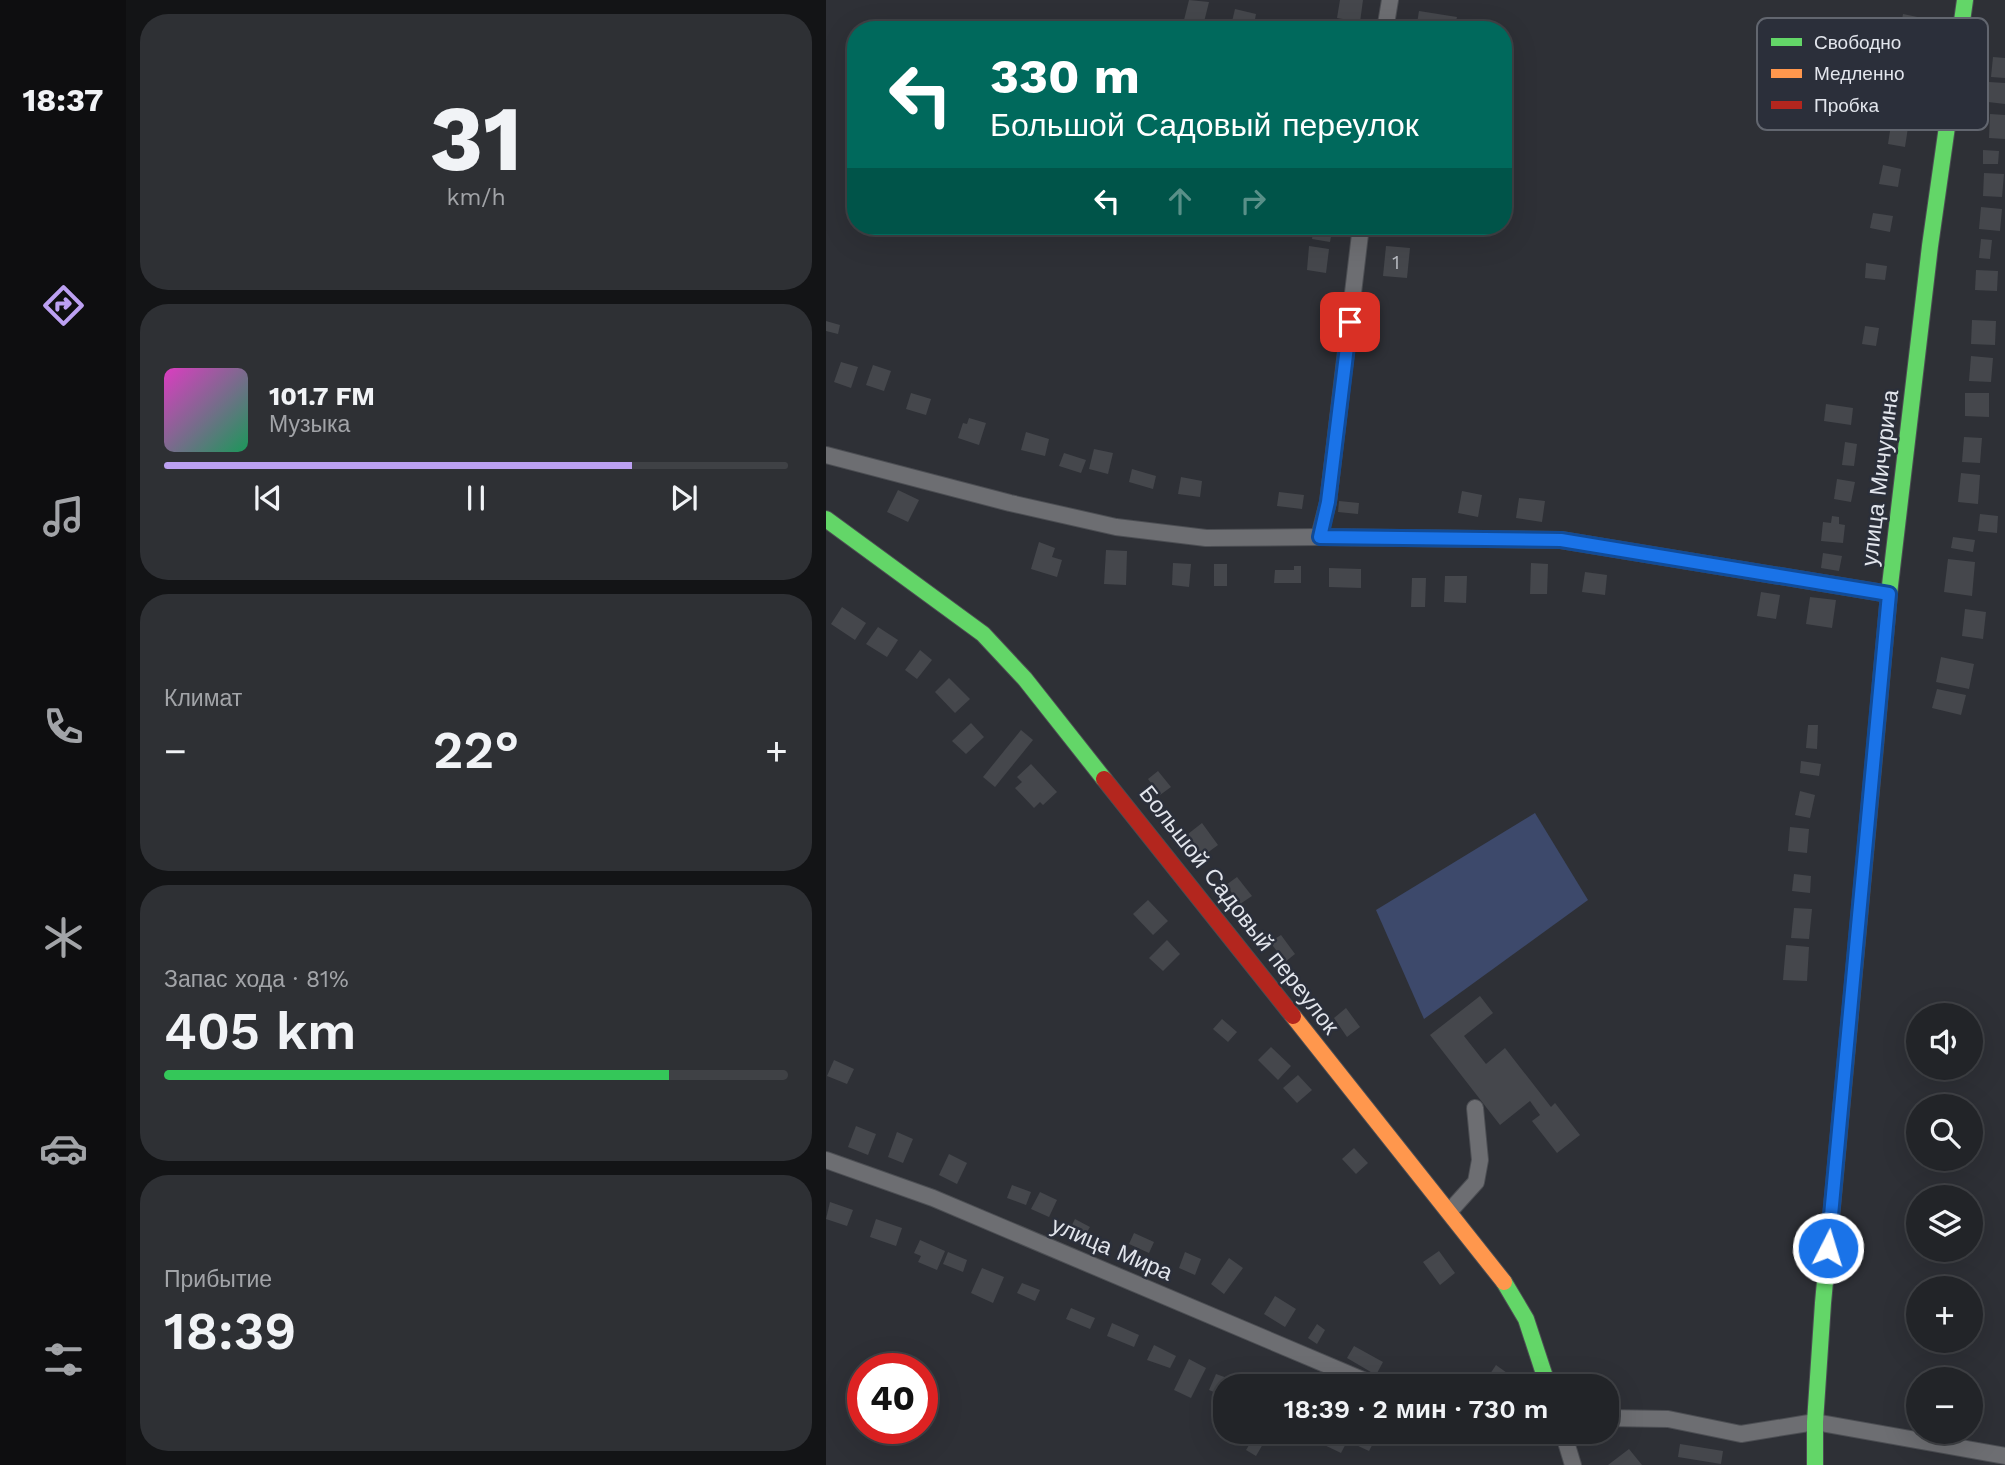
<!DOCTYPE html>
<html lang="ru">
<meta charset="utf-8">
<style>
:root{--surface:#222428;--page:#2e3034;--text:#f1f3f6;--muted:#a2a4a8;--line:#3f4145;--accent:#bca0f2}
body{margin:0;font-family:"Work Sans",sans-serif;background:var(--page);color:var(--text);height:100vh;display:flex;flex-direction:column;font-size:26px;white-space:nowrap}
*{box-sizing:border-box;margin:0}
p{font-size:23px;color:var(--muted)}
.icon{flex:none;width:38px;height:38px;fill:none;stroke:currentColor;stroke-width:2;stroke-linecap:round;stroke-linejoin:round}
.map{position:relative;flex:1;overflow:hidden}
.details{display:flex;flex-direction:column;gap:14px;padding:14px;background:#131416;width:700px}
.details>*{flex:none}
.top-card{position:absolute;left:21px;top:21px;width:665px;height:214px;border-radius:28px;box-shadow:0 7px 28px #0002,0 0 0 2px var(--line);background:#00695c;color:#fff;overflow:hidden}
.buttons{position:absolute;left:1080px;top:1003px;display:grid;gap:14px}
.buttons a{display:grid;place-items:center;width:77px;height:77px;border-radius:50%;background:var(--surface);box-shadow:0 7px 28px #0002,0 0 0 2px var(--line);font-size:35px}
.speed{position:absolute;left:21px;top:1353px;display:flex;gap:14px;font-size:35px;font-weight:700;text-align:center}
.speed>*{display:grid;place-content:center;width:91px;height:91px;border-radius:50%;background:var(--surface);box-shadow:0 7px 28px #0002,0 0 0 2px var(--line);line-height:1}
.speed .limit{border:10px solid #d22;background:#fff;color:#111}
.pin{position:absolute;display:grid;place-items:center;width:60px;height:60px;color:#fff;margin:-30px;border-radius:14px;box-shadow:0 4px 10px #0006}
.me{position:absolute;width:77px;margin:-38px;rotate:5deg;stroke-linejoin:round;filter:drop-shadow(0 0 5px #0008)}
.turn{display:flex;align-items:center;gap:24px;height:147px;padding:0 28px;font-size:32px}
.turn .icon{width:91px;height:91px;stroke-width:2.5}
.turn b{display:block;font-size:49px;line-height:60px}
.lanes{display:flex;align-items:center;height:66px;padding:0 28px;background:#0003;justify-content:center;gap:35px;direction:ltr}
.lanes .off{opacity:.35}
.big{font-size:52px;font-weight:600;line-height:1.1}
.details .tile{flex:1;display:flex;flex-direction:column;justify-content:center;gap:10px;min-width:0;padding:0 24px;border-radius:28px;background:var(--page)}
.details .dial{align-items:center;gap:0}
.dial b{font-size:91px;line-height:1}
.song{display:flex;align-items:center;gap:21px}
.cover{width:84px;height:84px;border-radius:10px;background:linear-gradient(135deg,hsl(310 70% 55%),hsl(150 70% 35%))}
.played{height:7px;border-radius:4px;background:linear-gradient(90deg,var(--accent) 75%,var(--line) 75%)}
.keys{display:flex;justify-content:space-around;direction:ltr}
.heat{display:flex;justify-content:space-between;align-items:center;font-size:38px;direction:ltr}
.charge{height:10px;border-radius:5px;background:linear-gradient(90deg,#34c759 81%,var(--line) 0)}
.trip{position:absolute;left:387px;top:1374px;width:406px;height:70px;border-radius:28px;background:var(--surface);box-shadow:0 7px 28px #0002,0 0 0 2px var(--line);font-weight:600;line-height:70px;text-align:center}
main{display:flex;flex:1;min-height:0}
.menu{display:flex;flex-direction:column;width:126px;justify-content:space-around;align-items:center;background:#0e0e10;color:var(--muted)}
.menu .icon{width:49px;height:49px}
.menu .on{color:var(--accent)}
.menu b{font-size:32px;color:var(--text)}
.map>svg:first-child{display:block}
.green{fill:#3d496b}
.building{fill:#45474c}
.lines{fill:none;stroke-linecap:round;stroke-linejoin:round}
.street-casing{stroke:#4c4e53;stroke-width:18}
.fast-casing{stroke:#4c4e53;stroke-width:18}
.slow-casing{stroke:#4c4e53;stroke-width:18}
.jam-casing{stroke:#4c4e53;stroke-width:18}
.street{stroke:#6d6e72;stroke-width:16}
.fast{stroke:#63d668;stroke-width:16}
.slow{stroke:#ff974d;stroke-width:16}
.jam{stroke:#b3261e;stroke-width:16}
.route-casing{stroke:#114b97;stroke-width:18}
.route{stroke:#1a73e8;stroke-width:12}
.labels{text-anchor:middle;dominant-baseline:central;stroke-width:5;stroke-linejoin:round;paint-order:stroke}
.number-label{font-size:19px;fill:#bbbec4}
.street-label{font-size:23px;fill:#e2e5ec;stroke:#2b2f3a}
.key{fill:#2b2f3a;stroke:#62666f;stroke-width:2}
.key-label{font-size:19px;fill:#e2e5ec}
</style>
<main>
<nav class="menu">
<b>18:37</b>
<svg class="icon on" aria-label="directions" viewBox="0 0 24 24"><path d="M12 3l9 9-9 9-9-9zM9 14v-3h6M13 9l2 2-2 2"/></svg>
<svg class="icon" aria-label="music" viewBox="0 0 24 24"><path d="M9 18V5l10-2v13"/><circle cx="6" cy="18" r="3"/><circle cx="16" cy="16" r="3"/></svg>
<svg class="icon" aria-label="phone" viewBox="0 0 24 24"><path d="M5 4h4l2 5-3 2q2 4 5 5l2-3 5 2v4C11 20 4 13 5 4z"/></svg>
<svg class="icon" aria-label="climate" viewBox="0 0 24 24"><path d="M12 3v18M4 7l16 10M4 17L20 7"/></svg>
<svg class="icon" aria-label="car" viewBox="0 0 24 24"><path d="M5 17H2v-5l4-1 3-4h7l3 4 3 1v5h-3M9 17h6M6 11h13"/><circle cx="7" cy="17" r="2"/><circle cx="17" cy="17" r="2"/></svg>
<svg class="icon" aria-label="filters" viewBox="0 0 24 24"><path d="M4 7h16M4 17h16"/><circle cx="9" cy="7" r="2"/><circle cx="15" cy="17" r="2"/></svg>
</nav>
<section class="details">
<div class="tile dial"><b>31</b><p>km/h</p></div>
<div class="tile">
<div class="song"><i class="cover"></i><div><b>101.7 FM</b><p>Музыка</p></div></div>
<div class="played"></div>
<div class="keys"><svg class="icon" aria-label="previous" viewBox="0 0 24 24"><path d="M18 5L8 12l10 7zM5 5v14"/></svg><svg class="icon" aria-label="pause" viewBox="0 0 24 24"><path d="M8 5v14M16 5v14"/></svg><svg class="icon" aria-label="next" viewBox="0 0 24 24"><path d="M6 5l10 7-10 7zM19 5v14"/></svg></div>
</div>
<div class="tile"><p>Климат</p>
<div class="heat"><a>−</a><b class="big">22°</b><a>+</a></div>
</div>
<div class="tile"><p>Запас хода · 81%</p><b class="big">405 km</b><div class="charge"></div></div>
<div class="tile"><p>Прибытие</p><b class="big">18:39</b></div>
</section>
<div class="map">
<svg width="1179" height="1465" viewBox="0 0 1179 1465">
<rect width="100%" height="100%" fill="#2e3036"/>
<!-- green -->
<path class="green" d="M709,813L762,900L598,1019L550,910Z"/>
<!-- building -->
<g class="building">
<path d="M363,0L383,2L376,30L356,28Z"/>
<path d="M514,0H537L534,22L511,18Z"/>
<path d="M409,9L430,14L427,30H404Z"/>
<path d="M593,11L631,17L628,30H590Z"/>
<path d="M1077,14L1101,19L1097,35L1074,31Z"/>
<path d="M1167,57L1179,58V78L1165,77Z"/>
<path d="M1163,82L1179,83V104L1162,102Z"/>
<path d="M1164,114L1179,115V139L1163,138Z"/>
<path d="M1066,118L1083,121L1079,147L1062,144Z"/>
<path d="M1157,150L1173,151L1172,164H1157Z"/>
<path d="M1057,165L1075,169L1072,187L1053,184Z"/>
<path d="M1158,173L1178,174L1176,197L1157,196Z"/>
<path d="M1155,207L1176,209L1174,231L1153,229Z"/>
<path d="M1047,213L1067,216L1064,232L1044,228Z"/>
<path d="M488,226H507L504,242L486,239Z"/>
<path d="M1155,239L1166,240L1164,259L1153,258Z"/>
<path d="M483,246L503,249L500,273L481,270Z"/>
<path d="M560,246L584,248L581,278L557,276Z"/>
<path d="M1040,263L1061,266L1059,280L1039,278Z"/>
<path d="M1150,270L1172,271L1171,291L1149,290Z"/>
<path d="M1146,320L1170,321L1169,345L1145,344Z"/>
<path d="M0,321L14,325L12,334L0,331Z"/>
<path d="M1039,326L1053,328L1050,346L1036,344Z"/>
<path d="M1145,356L1167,358L1165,382L1143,381Z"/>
<path d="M15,362L32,367L25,388L8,382Z"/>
<path d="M47,365L65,371L58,391L40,385Z"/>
<path d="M85,393L105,399L100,415L80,409Z"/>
<path d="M1139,393H1163V417L1139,416Z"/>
<path d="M1000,404L1027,408L1025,425L998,421Z"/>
<path d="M143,418L160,423L153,445L132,438L137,423L141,424Z"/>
<path d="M200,432L223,439L219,456L195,450Z"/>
<path d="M1138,437L1156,438L1154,463L1136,462Z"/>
<path d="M1019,442L1031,444L1028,466L1016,465Z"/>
<path d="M268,449L287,453L282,474L263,469Z"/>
<path d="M238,453L260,460L255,473L233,466Z"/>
<path d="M306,469L330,476L327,489L303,482Z"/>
<path d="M1135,473L1154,475L1152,504L1132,502Z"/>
<path d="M355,477L376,481L374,497L352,494Z"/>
<path d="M1011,479L1029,482L1025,502L1008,499Z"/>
<path d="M72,490L93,500L82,522L61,512Z"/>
<path d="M636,491L656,495L652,517L632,513Z"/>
<path d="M453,492L478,495L476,509L451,506Z"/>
<path d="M693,498L719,501L716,522L690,518Z"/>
<path d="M513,501L533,503L532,514L512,512Z"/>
<path d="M1154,514L1172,516L1171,533L1152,531Z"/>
<path d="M1006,516L1013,517V524L1019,525L1017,543L995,541L997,522L1005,523Z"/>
<path d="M1127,537L1149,540L1147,552L1125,548Z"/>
<path d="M213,542L229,548L226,557L236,560L231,577L205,569Z"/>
<path d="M280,550L301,551L300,585L278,584Z"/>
<path d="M997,553L1016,556L1013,571L995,568Z"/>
<path d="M1122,559L1149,562L1146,596L1118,592Z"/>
<path d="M347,563L365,564L363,587L346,585Z"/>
<path d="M705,563L722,564L721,594H704Z"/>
<rect x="388" y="564" width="13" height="22"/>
<path d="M468,566H475V583H448L449,570H468Z"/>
<path d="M503,568L535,569V588L503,587Z"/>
<path d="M759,572L781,575L779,595L756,592Z"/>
<path d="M619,576H641L640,603L618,602Z"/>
<path d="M586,578H600L599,607H585Z"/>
<path d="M935,592L954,595L950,619L931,616Z"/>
<path d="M984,597L1010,600L1006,628L980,624Z"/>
<path d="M16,607L40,623L29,640L5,624Z"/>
<path d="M1139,609L1160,612L1157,639L1136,636Z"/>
<path d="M52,627L72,640L61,657L40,644Z"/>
<path d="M94,650L106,660L91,679L79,670Z"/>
<path d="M1115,657L1148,664L1143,689L1110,682Z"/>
<path d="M123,678L144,699L129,713L109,692Z"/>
<path d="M1111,689L1140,695L1135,715L1106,708Z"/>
<path d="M145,723L158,737L140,754L126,741Z"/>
<path d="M982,725H992L991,749L980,748Z"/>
<path d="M195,730L207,740L169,787L157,777Z"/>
<path d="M975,761L995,764L993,776L974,773Z"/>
<path d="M205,764L231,792L217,805L214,802L208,808L189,788L196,782L191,777Z"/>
<path d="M332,771L345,787L334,795L322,779Z"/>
<path d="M974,791L989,795L984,818L969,815Z"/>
<path d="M376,823L392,845L373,859L367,851L372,848L362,834Z"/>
<path d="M964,827L983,829L981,853L962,851Z"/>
<path d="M968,874L985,876L984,893L966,891Z"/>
<path d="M411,877L426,896L414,904L400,885Z"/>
<path d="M322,900L342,921L327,935L307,914Z"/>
<path d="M968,908L986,909L983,939L965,938Z"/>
<path d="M455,935L469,954L459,962L444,942Z"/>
<path d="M341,940L354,954L337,971L323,958Z"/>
<path d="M960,945L983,947L981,981L957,980Z"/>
<path d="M654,996L667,1013L638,1036L660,1064L679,1048L725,1107L729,1103L754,1135L731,1153L706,1121L714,1115L704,1101L674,1125L604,1035Z"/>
<path d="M520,1008L534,1027L521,1037L508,1018Z"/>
<path d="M396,1019L411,1032L402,1042L387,1029Z"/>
<path d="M445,1047L465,1066L452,1080L432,1060Z"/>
<path d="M8,1060L28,1069L21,1084L1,1076Z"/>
<path d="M472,1075L486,1090L471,1103L457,1088Z"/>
<path d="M30,1126L50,1134L42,1155L22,1147Z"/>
<path d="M71,1132L87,1139L77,1163L62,1157Z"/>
<path d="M528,1148L542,1163L530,1174L516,1159Z"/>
<path d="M123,1154L141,1163L131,1184L113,1175Z"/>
<path d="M186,1185L205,1192L200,1205L181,1198Z"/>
<path d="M214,1192L231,1200L223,1217L205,1209Z"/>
<path d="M4,1202L27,1210L21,1226L0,1219Z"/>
<path d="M50,1219L76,1228L70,1246L44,1237Z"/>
<path d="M249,1219L264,1227L258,1237L244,1229Z"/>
<path d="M308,1233L328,1242L323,1253L303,1244Z"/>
<path d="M94,1240L119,1251L111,1270L92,1262L95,1256L88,1253Z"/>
<path d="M613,1251L629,1273L614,1285L597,1262Z"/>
<path d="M122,1252L141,1260L137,1272L117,1264Z"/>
<path d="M359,1252L375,1259L369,1275L353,1268Z"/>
<path d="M403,1258L417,1268L398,1294L385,1284Z"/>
<path d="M156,1268L178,1277L167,1303L145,1293Z"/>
<path d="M196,1283L214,1290L209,1301L191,1293Z"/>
<path d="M449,1296L470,1309L459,1327L438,1314Z"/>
<path d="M245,1308L269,1318L264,1329L240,1319Z"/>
<path d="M286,1323L313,1335L308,1347L281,1336Z"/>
<path d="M491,1324L499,1330L491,1344L482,1338Z"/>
<path d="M328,1345L350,1356L344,1368L321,1360Z"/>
<path d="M528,1346L557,1362L550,1375L521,1358Z"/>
<path d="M363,1359L380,1368L365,1398L348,1390Z"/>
<path d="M670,1365L688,1378L682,1386H656Z"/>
<path d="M390,1374L404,1379L401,1386H399L397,1396L383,1390Z"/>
<path d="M431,1432H444L430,1456L420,1450Z"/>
<path d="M454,1432H481L475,1445L453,1433Z"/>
<path d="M497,1432H526L515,1453L492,1442Z"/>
<path d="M536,1432H541L551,1436L543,1451L530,1445Z"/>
<path d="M854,1444L897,1451L895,1464L852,1457Z"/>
<path d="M803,1449L816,1465H782Z"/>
</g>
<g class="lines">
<defs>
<g id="street">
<path d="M559,30L564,0"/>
<path d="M0,455L184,503L290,527L380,538L493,537L735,540L1063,594"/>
<path d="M493,537L502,502L535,226"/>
<path d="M0,1160L107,1198L551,1386"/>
<path d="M623,1212L650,1182L654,1160L649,1108"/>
<path d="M780,1418L842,1419L915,1434L989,1422L1179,1456"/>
<path d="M737,1432L747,1465"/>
</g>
<g id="fast">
<path d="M0,519L157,634L199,679L278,779"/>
<path d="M1047,769L1063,594L1104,246L1139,0"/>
<path d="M678,1282L700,1319L722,1386"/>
<path d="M989,1465V1422L997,1303L1024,1015"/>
</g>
<path id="slow" d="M467,1016L678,1282"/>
<g id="jam">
<path d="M278,779L467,1016"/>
<path d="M1024,1015L1047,769"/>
</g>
</defs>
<!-- street casing -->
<use href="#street" class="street-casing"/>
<!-- fast casing -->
<use href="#fast" class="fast-casing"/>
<!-- slow casing -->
<use href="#slow" class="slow-casing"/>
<!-- jam casing -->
<use href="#jam" class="jam-casing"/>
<!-- street -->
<use href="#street" class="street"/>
<!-- fast -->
<use href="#fast" class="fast"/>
<!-- slow -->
<use href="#slow" class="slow"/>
<!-- jam -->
<use href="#jam" class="jam"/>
</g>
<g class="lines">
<defs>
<path id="route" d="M524,322L502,502L494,537L735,540L1063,594L1002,1248"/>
</defs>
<!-- route casing -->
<use href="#route" class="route-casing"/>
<!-- route -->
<use href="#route" class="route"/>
</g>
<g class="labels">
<!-- number labels -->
<g class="number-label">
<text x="570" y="262">1</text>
</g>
<!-- street labels -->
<g class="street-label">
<text transform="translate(1054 478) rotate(-83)">улица Мичурина</text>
<text transform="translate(413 910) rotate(52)">Большой Садовый переулок</text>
<text transform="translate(286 1249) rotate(23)">улица Мира</text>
</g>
</g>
<!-- legend -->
<rect x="931" y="18" width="231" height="112" rx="10" class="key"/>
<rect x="945" y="38" width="31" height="8" fill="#63d668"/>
<rect x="945" y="69" width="31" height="9" fill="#ff974d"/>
<rect x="945" y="101" width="31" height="8" fill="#b3261e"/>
<g class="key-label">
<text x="988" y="49">Свободно</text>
<text x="988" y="80">Медленно</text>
<text x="988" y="112">Пробка</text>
</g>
</svg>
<div class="buttons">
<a><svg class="icon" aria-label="sound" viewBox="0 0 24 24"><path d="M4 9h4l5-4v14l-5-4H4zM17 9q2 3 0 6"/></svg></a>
<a><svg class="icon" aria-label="search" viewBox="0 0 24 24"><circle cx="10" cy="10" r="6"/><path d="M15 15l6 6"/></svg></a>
<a><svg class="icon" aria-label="layers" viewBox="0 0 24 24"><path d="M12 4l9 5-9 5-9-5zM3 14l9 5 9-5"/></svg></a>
<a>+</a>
<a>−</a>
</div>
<div class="speed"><div class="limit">40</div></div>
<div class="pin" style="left:524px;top:322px;background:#d93025"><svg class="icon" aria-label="arrive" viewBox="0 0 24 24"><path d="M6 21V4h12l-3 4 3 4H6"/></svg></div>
<svg class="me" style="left:1002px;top:1248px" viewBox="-20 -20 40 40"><circle r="17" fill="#1a73e8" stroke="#fff" stroke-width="3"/><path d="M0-11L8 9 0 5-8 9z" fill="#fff"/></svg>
<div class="trip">18:39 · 2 мин · 730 m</div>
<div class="top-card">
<div class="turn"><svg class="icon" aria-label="left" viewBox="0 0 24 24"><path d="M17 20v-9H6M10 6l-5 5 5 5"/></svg><div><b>330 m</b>Большой Садовый переулок</div></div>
<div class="lanes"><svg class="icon" aria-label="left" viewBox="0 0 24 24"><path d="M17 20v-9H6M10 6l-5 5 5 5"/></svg><svg class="icon off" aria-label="ahead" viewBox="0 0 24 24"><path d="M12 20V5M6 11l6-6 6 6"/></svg><svg class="icon off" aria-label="right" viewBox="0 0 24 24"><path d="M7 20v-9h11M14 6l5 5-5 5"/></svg></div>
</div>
</div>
</main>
